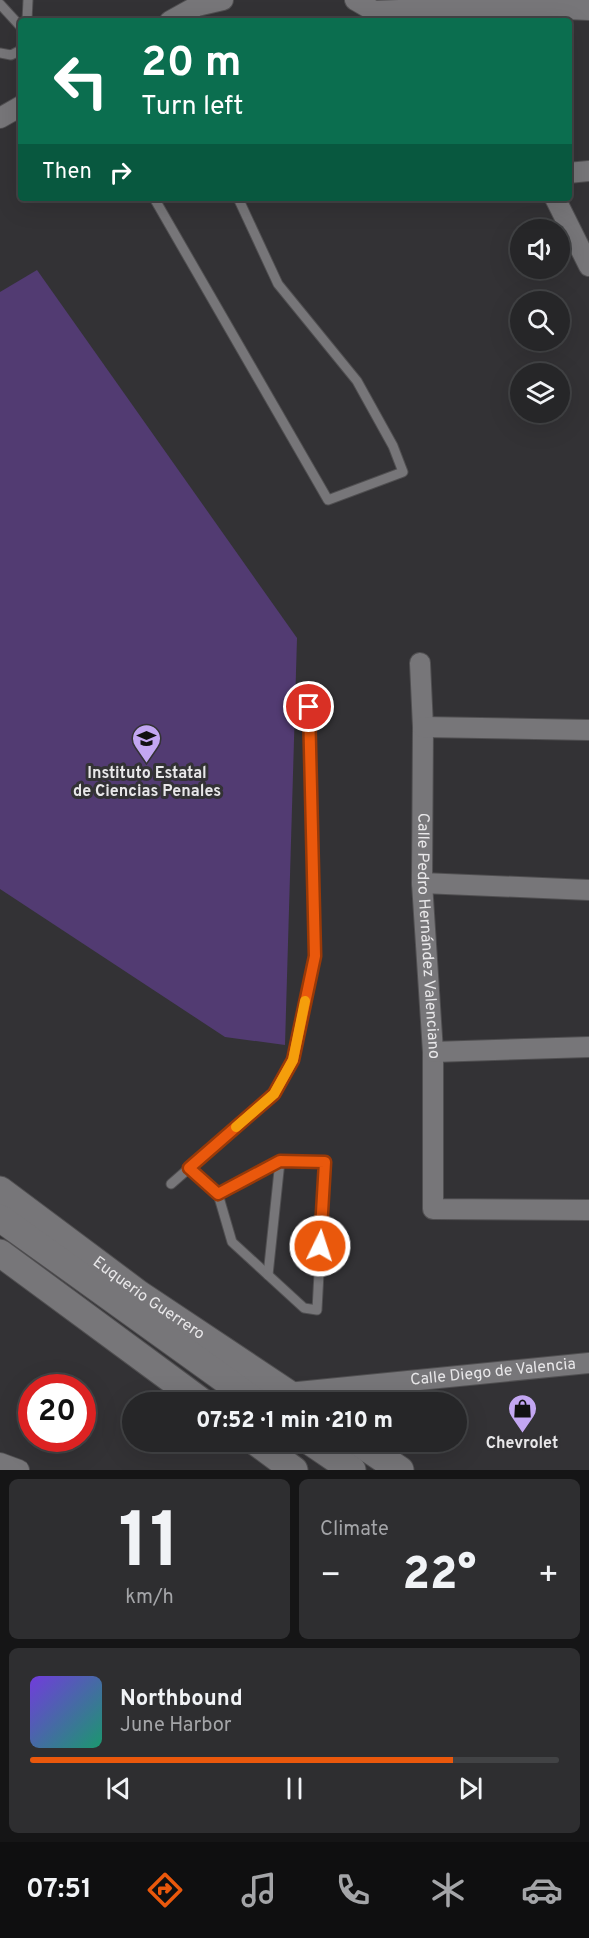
<!DOCTYPE html>
<meta charset="utf-8">
<style>
:root{--surface:#262628;--page:#2e2e30;--text:#f1f3f6;--muted:#a4a5a8;--line:#424345;--accent:#ea580c}
body{margin:0;font-family:Overpass,sans-serif;background:var(--page);color:var(--text);height:100vh;display:flex;flex-direction:column;font-size:22px;white-space:nowrap}
*{box-sizing:border-box;margin:0}
p{font-size:20px;color:var(--muted)}
.icon{flex:none;width:33px;height:33px;fill:none;stroke:currentColor;stroke-width:2;stroke-linecap:round;stroke-linejoin:round}
.map{position:relative;height:1470px;overflow:hidden}
.sheet{display:flex;flex-direction:column;gap:9px;padding:9px;background:#151516;flex:1}
.sheet>*{flex:none}
.hud{position:absolute;left:18px;top:18px;width:554px;height:183px;border-radius:6px;box-shadow:0 6px 24px #0002,0 0 0 2px var(--line);background:#0b6e4f;color:#fff;overflow:hidden}
.controls{position:absolute;left:510px;top:219px;display:grid;gap:12px}
.controls a{display:grid;place-items:center;width:60px;height:60px;border-radius:50%;background:var(--surface);box-shadow:0 6px 24px #0002,0 0 0 2px var(--line);font-size:30px}
.speed{position:absolute;left:18px;top:1374px;display:flex;gap:12px;font-size:30px;font-weight:700;text-align:center}
.speed>*{display:grid;place-content:center;width:78px;height:78px;border-radius:50%;background:var(--surface);box-shadow:0 6px 24px #0002,0 0 0 2px var(--line);line-height:1}
.speed .limit{border:9px solid #d22;background:#fff;color:#111}
.pin{position:absolute;display:grid;place-items:center;width:51px;height:51px;color:#fff;margin:-26px;border:3px solid #fff;border-radius:50%;box-shadow:0 2px 6px #0007}
.me{position:absolute;width:66px;margin:-33px;rotate:4deg;stroke-linejoin:round;filter:drop-shadow(0 0 4px #0008)}
.turn{display:flex;align-items:center;gap:21px;height:126px;padding:0 24px;font-size:27px}
.turn .icon{width:78px;height:78px;stroke-width:2.5}
.turn b{display:block;font-size:42px;line-height:51px}
.then{display:flex;align-items:center;height:57px;padding:0 24px;background:#0003;gap:12px;font-size:22px}
.big{font-size:45px;font-weight:800;line-height:1.1}
.sheet .card{flex:1;display:flex;flex-direction:column;justify-content:center;gap:9px;min-width:0;padding:0 21px;border-radius:9px;background:var(--page)}
.sheet .dial{align-items:center;gap:0}
.dial b{font-size:78px;line-height:1}
.song{display:flex;align-items:center;gap:18px}
.cover{width:72px;height:72px;border-radius:9px;background:linear-gradient(135deg,hsl(260 70% 55%),hsl(160 70% 35%))}
.played{height:6px;border-radius:3px;background:linear-gradient(90deg,var(--accent) 80%,var(--line) 80%)}
.keys{display:flex;justify-content:space-around;direction:ltr}
.heat{display:flex;justify-content:space-between;align-items:center;font-size:33px;direction:ltr}
.sheet .tiles{flex:1;display:grid;gap:9px;grid-template-columns:1fr 1fr}
.card:last-child{grid-column:span 2}
.trip{position:absolute;left:122px;top:1392px;width:345px;height:60px;border-radius:30px;background:var(--surface);box-shadow:0 6px 24px #0002,0 0 0 2px var(--line);font-weight:800;line-height:60px;text-align:center}
.tabs{display:flex;height:96px;justify-content:space-around;align-items:center;background:#0f0f10;color:var(--muted)}
.tabs .icon{width:42px;height:42px}
.tabs .current{color:var(--accent)}
.tabs b{font-size:27px;color:var(--text)}
.map>svg:first-child{display:block}
.building{fill:#523b72}
.lines{fill:none;stroke-linecap:round;stroke-linejoin:round}
.lane-casing{stroke:#504f51;stroke-width:11}
.street-casing{stroke:#504f51;stroke-width:22}
.secondary-casing{stroke:#504f51;stroke-width:29}
.lane{stroke:#777679;stroke-width:9}
.street{stroke:#777679;stroke-width:20}
.secondary{stroke:#777679;stroke-width:27}
.route-casing{stroke:#983908;stroke-width:15}
.route{stroke:#ea580c;stroke-width:10}
.slow{stroke:#f59e0b;stroke-width:10}
.labels{text-anchor:middle;dominant-baseline:central;stroke-width:6;stroke-linejoin:round;paint-order:stroke}
.poi-label{font-size:16px;font-weight:bold;fill:#e8e7e9;stroke:#333235}
.street-label{font-size:16px;fill:#e8e7e9;stroke:#333235}
</style>
<div class="map">
<svg width="589" height="1470" viewBox="0 0 589 1470">
<rect width="100%" height="100%" fill="#333235"/>
<!-- building -->
<path class="building" d="M37,270L297,638L285,1045L225,1037L0,889V292Z"/>
<g class="lines">
<defs>
<g id="lane">
<path d="M0,4L21,27"/>
<path d="M27,21L28,0"/>
<path d="M0,53L11,55L21,50"/>
<path d="M154,198L328,500L403,472L393,446L357,381L278,284L238,198"/>
<path d="M189,1168L218,1194L232,1242L304,1308L317,1310L325,1162L280,1161L218,1194"/>
<path d="M171,1184L274,1094L293,1060L315,956L309,707"/>
<path d="M268,1275L280,1161"/>
</g>
<g id="street">
<path d="M355,0L374,11L498,6L589,10"/>
<path d="M170,21L197,6L223,0"/>
<path d="M0,118L21,106"/>
<path d="M568,173L589,171"/>
<path d="M555,198L589,266"/>
<path id="s1" d="M420,663L423,727L422,883L433,1052V1209L589,1210"/>
<path d="M423,727L589,730"/>
<path d="M422,883L589,890"/>
<path d="M433,1052L589,1047"/>
<path id="s2" d="M288,1393L589,1363"/>
<path d="M0,1463L19,1470"/>
</g>
<g id="secondary">
<path id="s3" d="M0,1190L139,1294L301,1402"/>
<path d="M0,1218L256,1402"/>
<path d="M0,1253L202,1402"/>
<path d="M256,1442L294,1470"/>
<path d="M311,1442L352,1470"/>
<path d="M358,1442L400,1470"/>
</g>
</defs>
<!-- lane casing -->
<use href="#lane" class="lane-casing"/>
<!-- street casing -->
<use href="#street" class="street-casing"/>
<!-- secondary casing -->
<use href="#secondary" class="secondary-casing"/>
<!-- lane -->
<use href="#lane" class="lane"/>
<!-- street -->
<use href="#street" class="street"/>
<!-- secondary -->
<use href="#secondary" class="secondary"/>
</g>
<g class="lines">
<defs>
<path id="route" d="M309,707L315,956L293,1060L274,1094L189,1168L218,1194L280,1161L325,1162L320,1246"/>
</defs>
<!-- route casing -->
<use href="#route" class="route-casing"/>
<!-- route -->
<use href="#route" class="route"/>
<!-- slow -->
<path class="slow" d="M236,1127L274,1094L293,1060L305,1001"/>
</g>
<!-- icons -->
<defs>
<symbol id="university-pin" viewBox="-11 -11 22 30"><path d="M0 17L-7.5 6A9.5 9.5 0 1 1 7.5 6Z" fill="#c3a7f2" stroke="#333235"/><path d="M0-5L7-2L0 1L-7-2ZM-4 1L0 2.5L4 1V4Q0 6-4 4Z" fill="#111"/></symbol>
<symbol id="shop-pin" viewBox="-11 -11 22 30"><path d="M0 17L-7.5 6A9.5 9.5 0 1 1 7.5 6Z" fill="#c3a7f2" stroke="#333235"/><path d="M-5-2.5h2.3a2.7 3.5 0 0 1 5.4 0H5L5.5 6h-11ZM-1.5-2.5h3a1.5 2.3 0 0 0-3 0Z" fill="#111"/></symbol>
</defs>
<g fill-rule="evenodd">
<use href="#university-pin" x="130" y="722" width="33" height="45"/>
<use href="#shop-pin" x="506" y="1392" width="33" height="45"/>
</g>
<g class="labels">
<!-- poi labels -->
<g class="poi-label">
<text x="147" y="774">Instituto Estatal<tspan x="147" dy="18">de Ciencias Penales</tspan></text>
<text x="522" y="1444">Chevrolet</text>
</g>
<!-- street labels -->
<g class="street-label">
<text stroke="none"><textPath href="#s1" startOffset="273">Calle Pedro Hernández Valenciano</textPath></text>
<text stroke="none"><textPath href="#s3" startOffset="184">Euquerio Guerrero</textPath></text>
<text stroke="none"><textPath href="#s2" startOffset="206">Calle Diego de Valencia</textPath></text>
</g>
</g>
</svg>
<div class="controls">
<a><svg class="icon" aria-label="sound" viewBox="0 0 24 24"><path d="M4 9h4l5-4v14l-5-4H4zM17 9q2 3 0 6"/></svg></a>
<a><svg class="icon" aria-label="search" viewBox="0 0 24 24"><circle cx="10" cy="10" r="6"/><path d="M15 15l6 6"/></svg></a>
<a><svg class="icon" aria-label="layers" viewBox="0 0 24 24"><path d="M12 4l9 5-9 5-9-5zM3 14l9 5 9-5"/></svg></a>
</div>
<div class="speed"><div class="limit">20</div></div>
<div class="pin" style="left:309px;top:707px;background:#d93025"><svg class="icon" aria-label="arrive" viewBox="0 0 24 24"><path d="M6 21V4h12l-3 4 3 4H6"/></svg></div>
<svg class="me" style="left:320px;top:1246px" viewBox="-20 -20 40 40"><circle r="17" fill="#ea580c" stroke="#fff" stroke-width="3"/><path d="M0-11L8 9 0 5-8 9z" fill="#fff"/></svg>
<div class="trip">07:52 · 1 min · 210 m</div>
<div class="hud">
<div class="turn"><svg class="icon" aria-label="left" viewBox="0 0 24 24"><path d="M17 20v-9H6M10 6l-5 5 5 5"/></svg><div><b>20 m</b>Turn left</div></div>
<div class="then">Then<svg class="icon" aria-label="right" viewBox="0 0 24 24"><path d="M7 20v-9h11M14 6l5 5-5 5"/></svg></div>
</div>
</div>
<section class="sheet">
<div class="tiles">
<div class="card dial"><b>11</b><p>km/h</p></div>
<div class="card"><p>Climate</p>
<div class="heat"><a>−</a><b class="big">22°</b><a>+</a></div>
</div>
<div class="card">
<div class="song"><i class="cover"></i><div><b>Northbound</b><p>June Harbor</p></div></div>
<div class="played"></div>
<div class="keys"><svg class="icon" aria-label="previous" viewBox="0 0 24 24"><path d="M18 5L8 12l10 7zM5 5v14"/></svg><svg class="icon" aria-label="pause" viewBox="0 0 24 24"><path d="M8 5v14M16 5v14"/></svg><svg class="icon" aria-label="next" viewBox="0 0 24 24"><path d="M6 5l10 7-10 7zM19 5v14"/></svg></div>
</div>
</div>
</section>
<nav class="tabs">
<b>07:51</b>
<svg class="icon current" aria-label="directions" viewBox="0 0 24 24"><path d="M12 3l9 9-9 9-9-9zM9 14v-3h6M13 9l2 2-2 2"/></svg>
<svg class="icon" aria-label="music" viewBox="0 0 24 24"><path d="M9 18V5l10-2v13"/><circle cx="6" cy="18" r="3"/><circle cx="16" cy="16" r="3"/></svg>
<svg class="icon" aria-label="phone" viewBox="0 0 24 24"><path d="M5 4h4l2 5-3 2q2 4 5 5l2-3 5 2v4C11 20 4 13 5 4z"/></svg>
<svg class="icon" aria-label="climate" viewBox="0 0 24 24"><path d="M12 3v18M4 7l16 10M4 17L20 7"/></svg>
<svg class="icon" aria-label="car" viewBox="0 0 24 24"><path d="M5 17H2v-5l4-1 3-4h7l3 4 3 1v5h-3M9 17h6M6 11h13"/><circle cx="7" cy="17" r="2"/><circle cx="17" cy="17" r="2"/></svg>
</nav>
